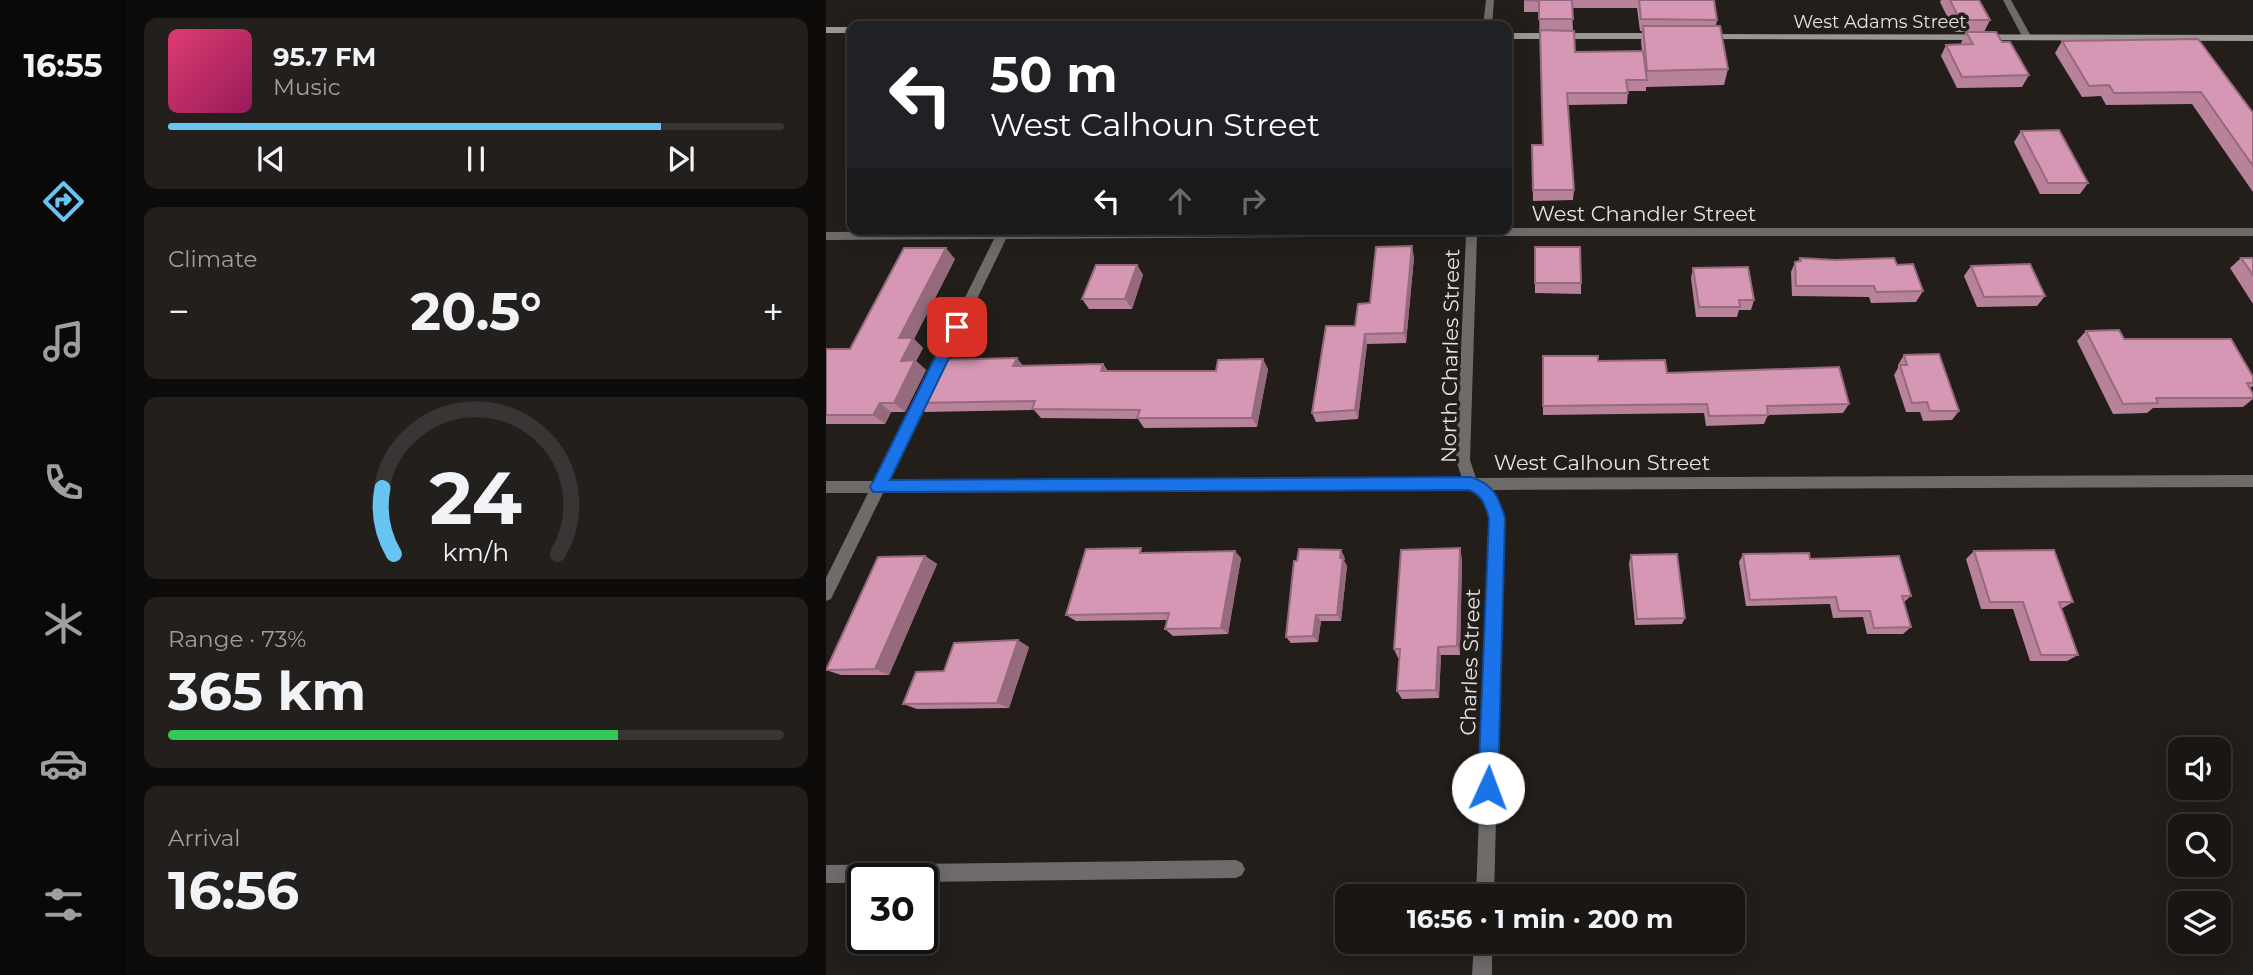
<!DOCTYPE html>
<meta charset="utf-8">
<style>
:root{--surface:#1a1614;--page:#231f1d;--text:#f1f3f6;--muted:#9f9fa0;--line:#383534;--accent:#68c4f0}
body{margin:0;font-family:Montserrat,sans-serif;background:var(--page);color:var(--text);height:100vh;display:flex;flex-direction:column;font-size:26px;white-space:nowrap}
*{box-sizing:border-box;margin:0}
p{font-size:23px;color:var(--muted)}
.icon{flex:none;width:38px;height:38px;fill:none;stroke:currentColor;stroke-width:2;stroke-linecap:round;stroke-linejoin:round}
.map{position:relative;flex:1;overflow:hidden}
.panel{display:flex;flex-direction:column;gap:18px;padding:18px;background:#0e0c0b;width:700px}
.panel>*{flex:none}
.hud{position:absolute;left:21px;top:21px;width:665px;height:214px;border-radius:14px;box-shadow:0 4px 18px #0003,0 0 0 2px var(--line);background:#202124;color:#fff;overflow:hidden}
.tools{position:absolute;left:1342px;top:737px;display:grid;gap:14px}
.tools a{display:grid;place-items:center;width:63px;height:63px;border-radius:14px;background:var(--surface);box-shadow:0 4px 18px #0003,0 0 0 2px var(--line);font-size:35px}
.speed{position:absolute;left:21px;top:863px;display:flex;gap:14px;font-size:35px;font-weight:700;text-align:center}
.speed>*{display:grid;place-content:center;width:91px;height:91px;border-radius:50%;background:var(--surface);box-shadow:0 4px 18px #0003,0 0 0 2px var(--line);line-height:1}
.speed .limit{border:4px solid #111;border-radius:10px;background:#fff;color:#111}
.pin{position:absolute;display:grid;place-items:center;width:60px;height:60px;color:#fff;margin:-30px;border-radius:14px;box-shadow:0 4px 10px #0006}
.me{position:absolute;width:77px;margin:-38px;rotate:2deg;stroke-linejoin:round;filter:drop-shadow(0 0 5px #0008)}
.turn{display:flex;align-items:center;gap:24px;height:147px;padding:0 28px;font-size:32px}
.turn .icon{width:91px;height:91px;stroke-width:2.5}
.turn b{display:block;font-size:49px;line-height:60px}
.lanes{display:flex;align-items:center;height:66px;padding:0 28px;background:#0003;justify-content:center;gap:35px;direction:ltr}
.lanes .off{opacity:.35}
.big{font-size:52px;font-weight:700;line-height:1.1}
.panel .widget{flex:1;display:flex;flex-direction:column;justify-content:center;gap:10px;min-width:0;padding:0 24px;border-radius:14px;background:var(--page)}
.panel .dial{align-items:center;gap:0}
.dial svg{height:182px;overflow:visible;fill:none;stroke:var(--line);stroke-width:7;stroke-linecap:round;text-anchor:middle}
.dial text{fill:var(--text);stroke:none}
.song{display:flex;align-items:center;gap:21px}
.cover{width:84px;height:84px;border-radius:10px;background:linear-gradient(135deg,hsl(340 70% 55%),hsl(330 70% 35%))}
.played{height:7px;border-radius:4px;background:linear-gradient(90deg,var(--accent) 80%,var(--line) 80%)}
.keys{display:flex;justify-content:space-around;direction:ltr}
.heat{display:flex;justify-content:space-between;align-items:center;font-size:38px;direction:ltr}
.charge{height:10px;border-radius:5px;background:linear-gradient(90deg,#34c759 73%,var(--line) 0)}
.trip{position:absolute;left:509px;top:884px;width:410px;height:70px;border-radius:14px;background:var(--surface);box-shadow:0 4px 18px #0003,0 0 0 2px var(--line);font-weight:700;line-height:70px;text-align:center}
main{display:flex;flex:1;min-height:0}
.tab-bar{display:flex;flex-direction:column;width:126px;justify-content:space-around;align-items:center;background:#0a0908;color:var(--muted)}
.tab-bar .icon{width:49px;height:49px}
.tab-bar .current{color:var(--accent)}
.tab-bar b{font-size:32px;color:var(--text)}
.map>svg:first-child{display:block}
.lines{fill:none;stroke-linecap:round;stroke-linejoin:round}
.lane{fill:#6e6b6a;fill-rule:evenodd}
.street{fill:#6e6b6a;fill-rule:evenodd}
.secondary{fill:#9c9795;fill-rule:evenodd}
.wall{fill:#b7829a;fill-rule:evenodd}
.shaded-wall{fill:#956a7d}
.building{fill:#d597b3;stroke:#956a7d;stroke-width:2}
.route{fill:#1a73e8;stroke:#114b97;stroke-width:2}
.labels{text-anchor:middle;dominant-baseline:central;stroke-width:7;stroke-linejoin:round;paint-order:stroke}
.far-street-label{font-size:18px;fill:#e6e2e0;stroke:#231e1a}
.street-label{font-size:21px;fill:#e6e2e0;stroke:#231e1a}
</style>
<main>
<nav class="tab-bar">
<b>16:55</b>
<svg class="icon current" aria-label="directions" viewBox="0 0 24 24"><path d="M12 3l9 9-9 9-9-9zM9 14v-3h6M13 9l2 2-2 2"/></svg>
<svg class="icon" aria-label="music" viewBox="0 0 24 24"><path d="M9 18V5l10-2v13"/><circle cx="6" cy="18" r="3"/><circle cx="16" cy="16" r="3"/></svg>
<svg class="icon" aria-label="phone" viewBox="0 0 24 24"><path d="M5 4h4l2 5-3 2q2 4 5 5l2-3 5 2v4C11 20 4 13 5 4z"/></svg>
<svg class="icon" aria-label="climate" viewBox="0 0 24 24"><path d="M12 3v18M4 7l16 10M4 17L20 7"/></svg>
<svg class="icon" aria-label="car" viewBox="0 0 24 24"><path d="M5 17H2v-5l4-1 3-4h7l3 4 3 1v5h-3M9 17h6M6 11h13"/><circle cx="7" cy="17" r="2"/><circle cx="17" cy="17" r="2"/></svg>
<svg class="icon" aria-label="filters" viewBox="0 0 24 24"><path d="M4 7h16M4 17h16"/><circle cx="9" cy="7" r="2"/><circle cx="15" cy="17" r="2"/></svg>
</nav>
<section class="panel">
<div class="widget">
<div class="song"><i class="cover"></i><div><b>95.7 FM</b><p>Music</p></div></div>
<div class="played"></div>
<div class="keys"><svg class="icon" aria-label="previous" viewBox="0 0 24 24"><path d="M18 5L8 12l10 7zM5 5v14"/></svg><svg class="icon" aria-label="pause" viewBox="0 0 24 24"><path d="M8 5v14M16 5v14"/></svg><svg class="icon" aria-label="next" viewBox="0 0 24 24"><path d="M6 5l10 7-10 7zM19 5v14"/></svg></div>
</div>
<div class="widget"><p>Climate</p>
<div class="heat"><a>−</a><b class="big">20.5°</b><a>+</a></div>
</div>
<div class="widget dial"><svg viewBox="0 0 100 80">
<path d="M14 69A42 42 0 1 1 86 69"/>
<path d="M14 69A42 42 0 0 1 9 40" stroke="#68c4f0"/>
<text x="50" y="56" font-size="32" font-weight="700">24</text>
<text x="50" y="72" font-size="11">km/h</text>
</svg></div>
<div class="widget"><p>Range · 73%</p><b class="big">365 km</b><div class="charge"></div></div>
<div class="widget"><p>Arrival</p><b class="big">16:56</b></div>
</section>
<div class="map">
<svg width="1427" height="975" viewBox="0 0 1427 975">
<rect width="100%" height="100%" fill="#231e1a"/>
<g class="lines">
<!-- lane -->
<path class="lane" d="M410,860L416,863L419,869L416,875L410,878L96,882V878H37V883H0V865Z"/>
<!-- street -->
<g class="street">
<path d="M660,0H668L666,26H657Z"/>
<path d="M1177,0H1185L1206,38L1204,40H1198Z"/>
<path d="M681,228H1427V236H651L644,460L650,478L1427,475V487L666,490L672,497L678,518L668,896H650L664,518L659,501L643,490L57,493L5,599L0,601V578L42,493H0V481H48L168,239L0,240V232ZM640,236L630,460L636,478L63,481L180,239Z"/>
<path d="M648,942H666V975H646Z"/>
</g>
<!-- secondary -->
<g class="secondary">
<rect x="0" y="27" width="26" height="6"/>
<path d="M681,33H834L839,36L834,39H681Z"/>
<path d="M879,34L1427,35V41L876,39V35Z"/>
</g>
</g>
<!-- wall -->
<g class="wall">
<path d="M698,0H888L891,20L890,26L902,69L898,85L820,87V91H802L801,104L742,105L748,190L747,200L707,201L706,145H717L713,12H698ZM746,8H811L814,31H816L815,42L816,51L749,52L747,31Z"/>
<path d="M1115,0H1153L1164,20L1158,32L1176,42L1203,75L1196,87L1131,88L1115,56L1120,45L1136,44L1135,43L1140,32H1129L1114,2Z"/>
<path d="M1372,39L1427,113V192L1366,104L1280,105L1275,96L1256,97L1229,53L1236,41Z"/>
<path d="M1195,131L1262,183L1254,194H1214L1188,142Z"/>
<path d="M709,247L755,283V294L709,293Z"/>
<path d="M588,257L580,343L541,344L532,419L490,422L486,413L529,326L544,303Z"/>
<path d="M974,258L1071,265L1097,291L1090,302L1045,303L1043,297L966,296L965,272L969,262H972Z"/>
<path d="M1415,258H1427V304L1404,268Z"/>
<path d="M129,259L88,339L97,348L90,361L100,370L79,412H65L59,424H0V349H24Z"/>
<path d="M311,265L317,275L306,309H263L256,299Z"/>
<path d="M1145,266L1219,296L1211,306L1151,307L1138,276Z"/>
<path d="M867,268L928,300L925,310H913L911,317H870L865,278Z"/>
<path d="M1260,331L1427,377V386L1424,388L1427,394V399L1417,407L1327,408L1321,413L1287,414L1251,341Z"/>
<path d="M1078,355L1133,411L1126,420L1097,421L1094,412H1080L1068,375L1072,368V365Z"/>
<path d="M717,356L772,361L1023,404L1017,413L942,415L938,424L880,426L878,413L717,415Z"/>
<path d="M277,364L282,371H390L442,369L431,427L318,428L312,419L215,418L208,410L99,412L88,403L197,366Z"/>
<path d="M1148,551L1247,602L1235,609L1252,655L1241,661H1204L1187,609H1155L1140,559Z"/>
<path d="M321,553L415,558L402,634L347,636L339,629L342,620L250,621L240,615Z"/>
<path d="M917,554L984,559L1085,596L1078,602L1085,627L1077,634H1041L1037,617L1007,618L1004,604L920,606L913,562Z"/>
<path d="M805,555L859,618L856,624L809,625L803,563Z"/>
<path d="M99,556L111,564L63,675H15L0,670L19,630Z"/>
<path d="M519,558L518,561L521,566L515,621H495L492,642L465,643L460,637Z"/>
<path d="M636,559L634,655H615L613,698L576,699L571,691L574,658H572L568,649Z"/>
<path d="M203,647L183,708L91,709L77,704L118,671Z"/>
</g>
<!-- shaded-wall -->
<g class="shaded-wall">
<path d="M586,246L588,257L580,343L578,333Z"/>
<path d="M120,248L129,259L88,339L97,348L90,361L100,370L79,412L68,403L75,361L73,338Z"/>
<path d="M311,265L317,275L306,309L299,299Z"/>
<path d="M539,334L541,344L532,419L529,410Z"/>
<path d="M191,358L199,368L187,366Z"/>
<path d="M437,359L442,369L431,427L426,418Z"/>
<path d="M277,364L284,374L275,371Z"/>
<path d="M54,403L65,412L59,424L47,415Z"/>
<path d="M634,548L636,559L634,655L631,646Z"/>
<path d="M515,550L519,558L518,561L521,566L515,621L511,615Z"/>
<path d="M409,551L415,558L402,634L395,628Z"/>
<path d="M99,556L111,564L63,675L49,669Z"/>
<path d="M490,615L495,621L492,642L487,636Z"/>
<path d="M192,640L203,647L183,708L171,703Z"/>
<path d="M612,647L615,655L613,698L610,690Z"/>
</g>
<!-- building -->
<g class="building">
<path d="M698,0H746L747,19H713V1Z"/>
<path d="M813,0H888L891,20L815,19Z"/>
<path d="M1124,0H1153L1164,20H1134Z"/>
<path d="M817,26H894L902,69L821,71Z"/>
<path d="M714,30L748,31L749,52L817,51L821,80H800L802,93H741L748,190H707L706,145H717Z"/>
<path d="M1140,32H1170L1176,42H1184L1203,75L1136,77L1120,45L1147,44Z"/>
<path d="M1372,39L1427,113V166L1375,92L1288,93L1283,85L1263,86L1236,41Z"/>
<path d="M1233,130L1262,183H1222L1195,131Z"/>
<path d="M586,246L578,333L539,334L529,410L486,413L500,326H529L532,304L544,303L550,247Z"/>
<path d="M709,247H754L755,283H709Z"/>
<path d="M78,248H120L73,338H87L75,361L89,360L68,403H54L47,415H0V349H24Z"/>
<path d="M974,258L1009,260L1068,258L1071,265L1087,264L1097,291L1050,292L1048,286H970L969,262L975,261Z"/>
<path d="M1415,258H1427V275Z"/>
<path d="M1204,264L1219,296L1158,297L1145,266Z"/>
<path d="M270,265H311L299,299H256Z"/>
<path d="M922,267L928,300H913L914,307H873L867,268Z"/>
<path d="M1293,330L1298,339H1405L1427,377V383H1421L1427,394V398H1330L1332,403L1297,404L1260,331Z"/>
<path d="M1113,354L1133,411H1104L1101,402L1086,403L1074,365H1081L1078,355Z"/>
<path d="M717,356H772V361L839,360L841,373L1013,367L1023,404L941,406L942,415L883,416L881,404L717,406Z"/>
<path d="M191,358L187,366L277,364L275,371H390L392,360L437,359L426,418H311L314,410L206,409L209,401L88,403L109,360Z"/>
<path d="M315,548L314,553L409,551L395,628L339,629L343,613L240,615L260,549Z"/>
<path d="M634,548L631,646L612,647L610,690L571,691L574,649H568L575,550Z"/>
<path d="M473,549L515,550L514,558H517L511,615H490L487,636L460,637L468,561H471Z"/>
<path d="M1228,550L1247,602H1233L1252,655H1215L1197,602H1164L1148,551Z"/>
<path d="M983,553L984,559L1073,556L1085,596H1076L1085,627L1048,628L1044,611H1013L1010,597L924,600L917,554Z"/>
<path d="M851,554L859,618L811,619L805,555Z"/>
<path d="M99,556L49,669L0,670L52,557Z"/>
<path d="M192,640L171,703L77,704L90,672L118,671L128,643Z"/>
</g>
<!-- route -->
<path class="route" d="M131,321L138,327L64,480L645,477C668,485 672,496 679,518L672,788L669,795L662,798L655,795L652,788L663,518C659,505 657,496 643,490L47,492L44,487L47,482L124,327Z"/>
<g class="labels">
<!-- far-street labels -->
<g class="far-street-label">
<text x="1054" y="22">West Adams Street</text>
</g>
<!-- street labels -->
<g class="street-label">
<text x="818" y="213">West Chandler Street</text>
<text transform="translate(624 356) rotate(-89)">North Charles Street</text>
<text x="776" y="462">West Calhoun Street</text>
<text transform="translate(644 662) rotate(-88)">Charles Street</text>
</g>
</g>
</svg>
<div class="tools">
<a><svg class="icon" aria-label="sound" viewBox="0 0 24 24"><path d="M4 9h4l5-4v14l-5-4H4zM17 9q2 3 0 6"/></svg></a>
<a><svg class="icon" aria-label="search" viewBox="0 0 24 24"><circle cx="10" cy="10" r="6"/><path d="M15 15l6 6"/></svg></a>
<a><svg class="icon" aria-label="layers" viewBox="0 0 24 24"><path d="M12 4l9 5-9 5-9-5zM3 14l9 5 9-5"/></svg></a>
</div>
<div class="speed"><div class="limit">30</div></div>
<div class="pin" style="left:131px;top:327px;background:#d93025"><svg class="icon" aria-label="arrive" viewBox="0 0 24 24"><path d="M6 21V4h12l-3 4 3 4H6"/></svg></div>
<svg class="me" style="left:662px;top:788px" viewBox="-20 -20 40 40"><circle r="19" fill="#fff"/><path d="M0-13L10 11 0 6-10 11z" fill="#1a73e8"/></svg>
<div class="trip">16:56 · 1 min · 200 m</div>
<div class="hud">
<div class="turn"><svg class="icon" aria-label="left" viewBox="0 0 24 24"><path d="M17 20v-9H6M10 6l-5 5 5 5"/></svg><div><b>50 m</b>West Calhoun Street</div></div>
<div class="lanes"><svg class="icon" aria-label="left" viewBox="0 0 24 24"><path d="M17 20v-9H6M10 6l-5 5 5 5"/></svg><svg class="icon off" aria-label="ahead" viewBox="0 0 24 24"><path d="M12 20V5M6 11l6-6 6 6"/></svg><svg class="icon off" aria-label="right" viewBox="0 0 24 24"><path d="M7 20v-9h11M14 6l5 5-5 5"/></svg></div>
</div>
</div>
</main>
